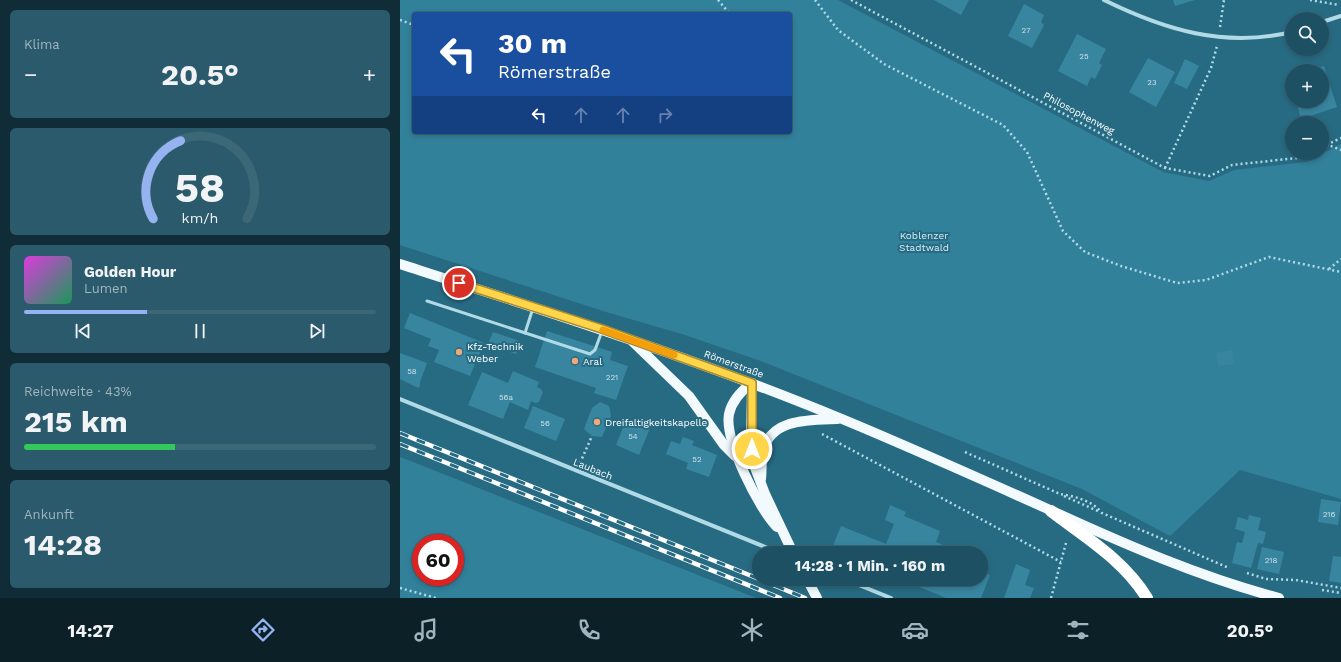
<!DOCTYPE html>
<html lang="de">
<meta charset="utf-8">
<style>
:root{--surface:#1d5062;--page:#2a5a6b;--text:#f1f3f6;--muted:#a0b5be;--line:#3b6777;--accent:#95b2f1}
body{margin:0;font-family:"Work Sans",sans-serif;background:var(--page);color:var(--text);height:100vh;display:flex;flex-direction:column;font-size:15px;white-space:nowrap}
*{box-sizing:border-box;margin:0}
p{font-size:13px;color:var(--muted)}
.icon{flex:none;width:22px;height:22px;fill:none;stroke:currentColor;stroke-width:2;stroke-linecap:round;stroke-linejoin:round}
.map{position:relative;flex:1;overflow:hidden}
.details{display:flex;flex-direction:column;gap:10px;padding:10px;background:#102c36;width:400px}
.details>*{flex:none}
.hud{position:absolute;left:12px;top:12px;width:380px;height:122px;border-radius:4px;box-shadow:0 2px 6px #0003,0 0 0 1px var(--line);background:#1a4fa0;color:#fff;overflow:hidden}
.buttons{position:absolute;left:885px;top:12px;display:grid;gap:8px}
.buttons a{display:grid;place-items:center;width:44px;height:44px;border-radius:50%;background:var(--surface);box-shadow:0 2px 6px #0003,0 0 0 1px var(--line);font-size:20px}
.speed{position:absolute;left:12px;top:534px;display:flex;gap:8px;font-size:20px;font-weight:700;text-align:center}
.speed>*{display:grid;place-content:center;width:52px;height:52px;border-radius:50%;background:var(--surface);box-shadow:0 2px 6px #0003,0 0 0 1px var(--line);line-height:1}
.speed .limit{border:6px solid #d22;background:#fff;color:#111}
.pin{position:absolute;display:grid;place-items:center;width:34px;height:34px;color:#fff;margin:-17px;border:2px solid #fff;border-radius:50%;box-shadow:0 1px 4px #0007}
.me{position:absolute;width:44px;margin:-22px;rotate:0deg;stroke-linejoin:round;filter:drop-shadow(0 0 3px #0008)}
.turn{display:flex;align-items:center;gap:14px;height:84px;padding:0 20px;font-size:18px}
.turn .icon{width:52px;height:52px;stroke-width:2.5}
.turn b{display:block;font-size:28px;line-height:34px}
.lanes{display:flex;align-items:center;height:38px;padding:0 20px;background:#0003;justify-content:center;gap:20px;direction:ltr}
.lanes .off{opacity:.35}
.big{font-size:30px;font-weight:700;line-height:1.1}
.details .widget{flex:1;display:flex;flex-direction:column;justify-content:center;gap:6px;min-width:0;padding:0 14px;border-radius:6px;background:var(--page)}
.details .dial{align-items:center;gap:0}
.dial svg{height:104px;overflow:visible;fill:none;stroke:var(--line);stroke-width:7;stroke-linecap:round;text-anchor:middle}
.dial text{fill:var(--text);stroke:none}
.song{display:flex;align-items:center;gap:12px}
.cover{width:48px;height:48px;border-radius:6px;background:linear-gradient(135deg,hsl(300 70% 55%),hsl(150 70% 35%))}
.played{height:4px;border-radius:2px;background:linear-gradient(90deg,var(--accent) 35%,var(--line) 35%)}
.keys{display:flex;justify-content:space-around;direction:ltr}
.heat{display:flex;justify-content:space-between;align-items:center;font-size:22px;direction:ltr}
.charge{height:6px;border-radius:3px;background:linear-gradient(90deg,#34c759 43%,var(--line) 0)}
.trip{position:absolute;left:352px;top:546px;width:236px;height:40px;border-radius:20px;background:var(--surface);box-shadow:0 2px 6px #0003,0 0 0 1px var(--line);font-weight:700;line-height:40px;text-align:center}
.menu{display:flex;height:64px;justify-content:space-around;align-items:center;background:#0c2027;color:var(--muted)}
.menu .icon{width:28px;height:28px}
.menu .on{color:var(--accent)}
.menu b{font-size:18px;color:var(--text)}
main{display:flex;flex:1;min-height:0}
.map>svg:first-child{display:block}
.green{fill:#32819b;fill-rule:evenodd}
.building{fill:#3885a0}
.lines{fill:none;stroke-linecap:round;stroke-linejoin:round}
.path{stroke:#b1dae7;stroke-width:2.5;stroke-dasharray:2 3;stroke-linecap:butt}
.lane{stroke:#b1dae7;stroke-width:3}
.street{stroke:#b1dae7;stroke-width:4}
.primary{stroke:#f2fafe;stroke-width:10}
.highway{stroke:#fff;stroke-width:12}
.rail-casing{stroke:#fff;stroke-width:4.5}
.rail{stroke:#276b83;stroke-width:3;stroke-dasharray:9;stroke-linecap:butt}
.route-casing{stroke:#a68a30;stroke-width:10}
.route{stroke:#ffd54a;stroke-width:7}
.slow{stroke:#f59e0b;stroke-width:7}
.poi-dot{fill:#efa877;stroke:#276b83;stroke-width:1.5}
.labels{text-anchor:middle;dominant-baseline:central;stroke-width:4;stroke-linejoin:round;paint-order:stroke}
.number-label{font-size:8px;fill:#cde0e7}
.street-label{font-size:10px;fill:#fff;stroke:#276b83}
.park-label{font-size:10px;fill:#d4edf6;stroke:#276b83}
.poi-label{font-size:10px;fill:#fff;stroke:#276b83;text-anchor:start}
</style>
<main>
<section class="details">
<div class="widget"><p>Klima</p>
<div class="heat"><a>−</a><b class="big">20.5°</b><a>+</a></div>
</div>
<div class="widget dial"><svg viewBox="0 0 100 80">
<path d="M14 69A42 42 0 1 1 86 69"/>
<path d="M14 69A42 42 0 0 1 35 9" stroke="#95b2f1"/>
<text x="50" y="56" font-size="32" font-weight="700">58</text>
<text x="50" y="72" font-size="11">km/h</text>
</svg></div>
<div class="widget">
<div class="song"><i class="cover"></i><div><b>Golden Hour</b><p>Lumen</p></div></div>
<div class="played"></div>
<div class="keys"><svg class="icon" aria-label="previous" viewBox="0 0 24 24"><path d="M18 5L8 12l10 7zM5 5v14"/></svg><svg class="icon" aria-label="pause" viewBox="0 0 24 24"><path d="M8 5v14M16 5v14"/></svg><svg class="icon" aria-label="next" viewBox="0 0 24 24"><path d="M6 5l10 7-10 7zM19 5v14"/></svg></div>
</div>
<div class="widget"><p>Reichweite · 43%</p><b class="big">215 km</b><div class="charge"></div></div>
<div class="widget"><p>Ankunft</p><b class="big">14:28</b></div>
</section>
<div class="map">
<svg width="941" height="598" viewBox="0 0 941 598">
<rect width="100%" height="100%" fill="#276b83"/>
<!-- green -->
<g class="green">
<path d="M0,0H438L763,172L809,181L834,170L907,162L941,144V499L840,470L770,536L682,489L361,361L282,334L206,312L0,245ZM14,14H390V132H14Z"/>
<path d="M0,457L8,460L356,598H0ZM21,543H55V577H21Z"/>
</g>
<!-- building -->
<g class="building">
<path d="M534,0H569L561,15Z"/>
<path d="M773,0H795L775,6Z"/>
<path d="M624,4L644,15L641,22L644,25L632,48L608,36Z"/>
<path d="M677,34L706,49L699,63L702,65L695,79L691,77L687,86L658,71Z"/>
<path d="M748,58L775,72L756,107L729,92Z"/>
<path d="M785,59L799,66L787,89L774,83Z"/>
<path d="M924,66L937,107L901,119L896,101H922V71H910Z"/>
<path d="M892,77V89L888,78Z"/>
<path d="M10,313L84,343L70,376L34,362L39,350L28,346L31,339L4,328Z"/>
<path d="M147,331L212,352L210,360L228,366L216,400L194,393L196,388L135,367Z"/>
<path d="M93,332L120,341L116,354L88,344Z"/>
<path d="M832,350L834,364L818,366L816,353Z"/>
<path d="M0,353L27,363L20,382V386L18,388L0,379Z"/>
<path d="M113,371L139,382L137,387L141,389L143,392L139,402L135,403L131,401L128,410L110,402L103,419L68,405L82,372L108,383Z"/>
<path d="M200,402L209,406L211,416L202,437L192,436L184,429L192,408Z"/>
<path d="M133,406L165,419L156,441L124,428Z"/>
<path d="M227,418L250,428L239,455L216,445Z"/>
<path d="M283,437L294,441L292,445L317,455L309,477L286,469L288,463L266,454L271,441L280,444Z"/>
<path d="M921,499L941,502L938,525L918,522Z"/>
<path d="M490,505L506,512L504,516L540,531L536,542L548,547L546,553H430L441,526L486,544L494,524L485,520Z"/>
<path d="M849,515L861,518L858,530L866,532L863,544L858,543L851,568L832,563L837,542L842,543L845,532L835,529L838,517L848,520Z"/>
<path d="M862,547L884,552L879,574L857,569Z"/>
<path d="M933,556L941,557V583L929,581Z"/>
<path d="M616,564L630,570L625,585L634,588L630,598H604Z"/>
<path d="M581,571L590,575L581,598H546L500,579H581Z"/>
</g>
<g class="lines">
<!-- path -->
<g class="path">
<path d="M318,0L330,14"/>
<path d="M415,0L438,30L484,64L603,125L627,152L663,231L685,252L721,266L777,283L806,280L869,257L941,272"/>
<path d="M451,0L765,168L810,176L832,165L906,157L912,153"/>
<path d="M910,0L939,5"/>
<path d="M0,20L14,25"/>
<path d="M820,27L824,0"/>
<path d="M926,144L941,150"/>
<path d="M922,147L941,138"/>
<path d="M765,168L811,68L817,46"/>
<path d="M929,269L941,259"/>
<path d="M422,434L661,562"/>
<path d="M565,452L660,494C674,496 693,501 702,513L829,568"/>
<path d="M180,463L192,436"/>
<path d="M664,496L700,512"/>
<path d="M847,573L866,579L896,580L941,588"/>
<path d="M0,588L36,598"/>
<path d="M922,590L941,593"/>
<path d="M651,598L666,543"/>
</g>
<!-- lane -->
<g class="lane">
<path d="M27,301L190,354L195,350L202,331"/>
<path d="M125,333L133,308"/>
</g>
<!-- street -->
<g class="street">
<path d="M704,0C765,30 824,48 892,32"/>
<path d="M922,22L941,16"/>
<path d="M0,399L380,553"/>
<path d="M444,579L491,598"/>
</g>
<!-- primary -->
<g class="primary">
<path d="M0,264C149,312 297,359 442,419C512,448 581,479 650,510C724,544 800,577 879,598"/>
<path d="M233,342L289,396L324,445L335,456"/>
<path d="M352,383L351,449L353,462L365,494L393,553"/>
<path d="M352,383C341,391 332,400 329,414C324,440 359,509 377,527"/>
<path d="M361,479C362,470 361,460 363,451C371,418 410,420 437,419"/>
<path d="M407,579L417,598"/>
</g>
<!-- highway -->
<path class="highway" d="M651,511C685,537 724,560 747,598"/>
<defs>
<g id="rail">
<path d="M0,433L359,579"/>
<path d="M0,444L380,598"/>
<path d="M359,579L405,598"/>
</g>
</defs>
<!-- rail casing -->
<use href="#rail" class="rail-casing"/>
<!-- rail -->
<use href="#rail" class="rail"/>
</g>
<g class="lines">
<defs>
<path id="route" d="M59,283L202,329L352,383V449"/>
</defs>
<!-- route casing -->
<use href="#route" class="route-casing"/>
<!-- route -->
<use href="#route" class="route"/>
<!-- slow -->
<path class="slow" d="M203,330L274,355"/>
</g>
<!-- markers -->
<g class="poi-dot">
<circle cx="59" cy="352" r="4"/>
<circle cx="175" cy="361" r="4"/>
<circle cx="197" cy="422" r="4"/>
</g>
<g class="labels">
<!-- number labels -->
<g class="number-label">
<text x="626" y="30">27</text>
<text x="684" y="56">25</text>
<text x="752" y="82">23</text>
<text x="12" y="371">58</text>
<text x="212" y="377">221</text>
<text x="106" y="397">56a</text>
<text x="145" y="423">56</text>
<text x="233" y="436">54</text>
<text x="297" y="459">52</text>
<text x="929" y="514">216</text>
<text x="871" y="560">218</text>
</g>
<!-- street labels -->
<g class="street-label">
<text transform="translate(679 113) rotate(28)">Philosophenweg</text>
<text transform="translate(334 364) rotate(20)">Römerstraße</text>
<text transform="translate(193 469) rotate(22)">Laubach</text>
</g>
<!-- park labels -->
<g class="park-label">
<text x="524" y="235">Koblenzer<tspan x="524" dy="12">Stadtwald</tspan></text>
</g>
<!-- poi labels -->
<g class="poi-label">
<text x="67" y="346">Kfz-Technik<tspan x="67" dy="12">Weber</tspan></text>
<text x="183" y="361">Aral</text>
<text x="205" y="422">Dreifaltigkeitskapelle</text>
</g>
</g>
</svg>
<div class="buttons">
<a><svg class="icon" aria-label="search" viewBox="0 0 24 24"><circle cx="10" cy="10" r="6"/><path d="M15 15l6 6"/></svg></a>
<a>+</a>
<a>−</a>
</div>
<div class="speed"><div class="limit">60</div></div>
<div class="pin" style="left:59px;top:283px;background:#d93025"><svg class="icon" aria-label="arrive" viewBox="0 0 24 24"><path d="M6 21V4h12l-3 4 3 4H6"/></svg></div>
<svg class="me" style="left:352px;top:449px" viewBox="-20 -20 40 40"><circle r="17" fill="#ffd54a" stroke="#fff" stroke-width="3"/><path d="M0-11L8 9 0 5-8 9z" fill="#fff"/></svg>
<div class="trip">14:28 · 1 Min. · 160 m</div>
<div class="hud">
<div class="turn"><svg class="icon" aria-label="left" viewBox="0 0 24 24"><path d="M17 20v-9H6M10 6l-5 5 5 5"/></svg><div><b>30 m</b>Römerstraße</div></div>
<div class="lanes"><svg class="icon" aria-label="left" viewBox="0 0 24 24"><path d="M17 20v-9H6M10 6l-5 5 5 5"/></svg><svg class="icon off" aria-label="ahead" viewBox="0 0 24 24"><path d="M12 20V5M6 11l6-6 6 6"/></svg><svg class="icon off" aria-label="ahead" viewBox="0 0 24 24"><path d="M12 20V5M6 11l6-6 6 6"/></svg><svg class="icon off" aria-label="right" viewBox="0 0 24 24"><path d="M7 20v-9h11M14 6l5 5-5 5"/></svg></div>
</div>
</div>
</main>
<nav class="menu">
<b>14:27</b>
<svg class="icon on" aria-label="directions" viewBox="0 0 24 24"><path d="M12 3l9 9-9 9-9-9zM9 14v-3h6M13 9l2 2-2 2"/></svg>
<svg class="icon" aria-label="music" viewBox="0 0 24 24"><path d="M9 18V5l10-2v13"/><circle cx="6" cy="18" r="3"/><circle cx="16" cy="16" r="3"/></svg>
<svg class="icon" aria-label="phone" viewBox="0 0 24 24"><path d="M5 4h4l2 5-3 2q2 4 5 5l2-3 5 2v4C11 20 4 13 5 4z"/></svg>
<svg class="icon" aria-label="climate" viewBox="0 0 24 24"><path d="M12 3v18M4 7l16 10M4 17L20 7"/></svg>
<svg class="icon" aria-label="car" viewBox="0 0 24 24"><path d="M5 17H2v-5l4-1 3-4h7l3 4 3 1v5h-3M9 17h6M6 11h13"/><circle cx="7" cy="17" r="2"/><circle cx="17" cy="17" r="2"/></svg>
<svg class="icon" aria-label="filters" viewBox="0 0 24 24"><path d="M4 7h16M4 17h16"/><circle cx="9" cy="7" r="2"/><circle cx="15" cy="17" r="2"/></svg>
<b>20.5°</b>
</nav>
